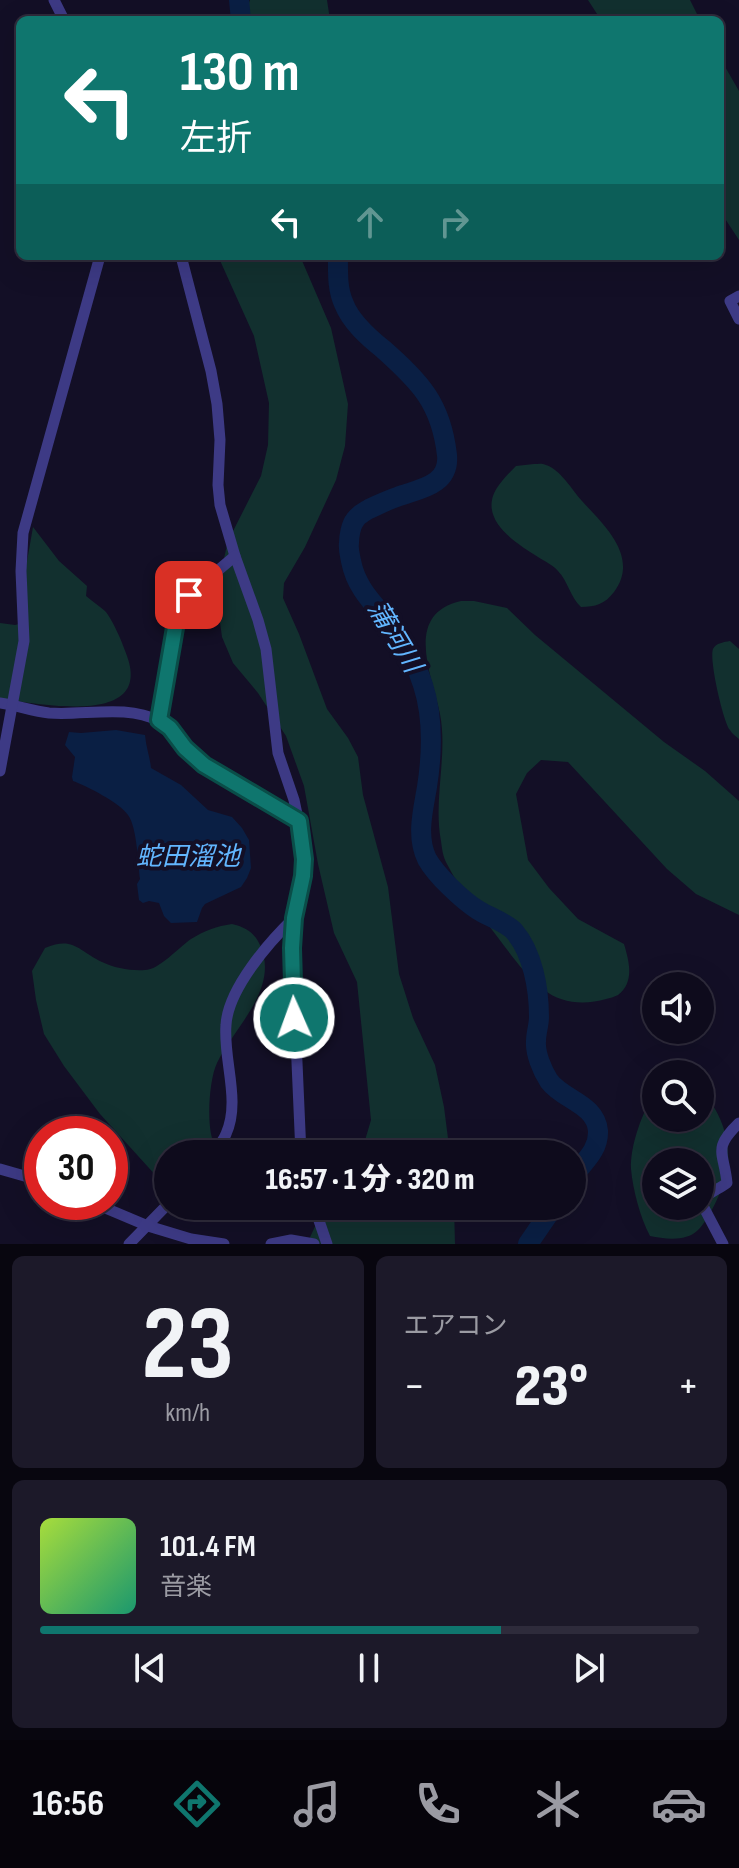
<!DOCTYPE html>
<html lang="ja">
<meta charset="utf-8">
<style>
:root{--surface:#0e0b1c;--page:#1c1929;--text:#f1f3f6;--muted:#9b9ba3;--line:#2e2b3b;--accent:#0f766e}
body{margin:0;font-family:"Sofia Sans Condensed","Noto Sans JP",sans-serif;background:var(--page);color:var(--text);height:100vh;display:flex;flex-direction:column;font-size:30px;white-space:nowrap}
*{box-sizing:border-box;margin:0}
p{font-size:26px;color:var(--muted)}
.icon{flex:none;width:44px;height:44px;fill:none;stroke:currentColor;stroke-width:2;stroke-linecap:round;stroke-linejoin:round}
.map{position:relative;height:1244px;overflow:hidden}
.panel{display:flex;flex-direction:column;gap:12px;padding:12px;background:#08060f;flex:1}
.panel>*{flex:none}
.guide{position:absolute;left:16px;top:16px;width:708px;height:244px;border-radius:12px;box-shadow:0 8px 32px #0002,0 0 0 2px var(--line);background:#0f766e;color:#fff;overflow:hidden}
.tools{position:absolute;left:642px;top:972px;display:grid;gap:16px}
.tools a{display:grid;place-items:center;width:72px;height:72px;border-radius:50%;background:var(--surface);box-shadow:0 8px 32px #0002,0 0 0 2px var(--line);font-size:40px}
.speed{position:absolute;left:24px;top:1116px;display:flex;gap:16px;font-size:40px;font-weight:700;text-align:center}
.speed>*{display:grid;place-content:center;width:104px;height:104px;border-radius:50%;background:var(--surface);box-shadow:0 8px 32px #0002,0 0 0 2px var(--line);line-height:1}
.speed .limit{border:12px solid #d22;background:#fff;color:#111}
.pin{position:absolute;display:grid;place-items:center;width:68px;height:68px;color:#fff;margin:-34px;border-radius:16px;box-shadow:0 4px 12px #0006}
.me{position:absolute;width:88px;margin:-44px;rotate:358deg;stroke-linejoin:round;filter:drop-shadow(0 0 6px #0008)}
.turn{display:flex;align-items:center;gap:28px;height:168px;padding:0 32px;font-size:36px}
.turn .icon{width:104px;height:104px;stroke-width:2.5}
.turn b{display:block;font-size:56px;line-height:68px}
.lanes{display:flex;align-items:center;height:76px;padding:0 32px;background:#0003;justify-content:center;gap:40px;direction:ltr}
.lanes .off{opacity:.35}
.big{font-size:60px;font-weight:800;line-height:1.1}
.panel .card{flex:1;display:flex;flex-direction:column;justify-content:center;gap:12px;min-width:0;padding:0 28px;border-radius:12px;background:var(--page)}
.panel .dial{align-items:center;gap:0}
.dial b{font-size:104px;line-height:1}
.song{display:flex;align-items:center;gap:24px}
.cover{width:96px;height:96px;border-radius:12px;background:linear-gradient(135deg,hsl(80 70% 55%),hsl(160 70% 35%))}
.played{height:8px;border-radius:4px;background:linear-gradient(90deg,var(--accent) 70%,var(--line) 70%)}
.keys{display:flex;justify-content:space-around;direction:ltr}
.heat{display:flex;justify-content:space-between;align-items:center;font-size:44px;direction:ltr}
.panel .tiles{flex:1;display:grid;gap:12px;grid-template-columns:1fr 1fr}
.card:last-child{grid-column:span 2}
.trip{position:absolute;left:154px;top:1140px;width:432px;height:80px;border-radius:40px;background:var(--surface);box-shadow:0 8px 32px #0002,0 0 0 2px var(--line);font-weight:800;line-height:80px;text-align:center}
.tab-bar{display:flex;height:128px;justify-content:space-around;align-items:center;background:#06040b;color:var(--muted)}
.tab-bar .icon{width:56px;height:56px}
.tab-bar .active{color:var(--accent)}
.tab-bar b{font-size:36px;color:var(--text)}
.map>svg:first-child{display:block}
.green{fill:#12302f;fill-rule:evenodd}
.water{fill:#0a1f44}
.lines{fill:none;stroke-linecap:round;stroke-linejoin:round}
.river{stroke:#0a1f44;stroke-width:20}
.street{stroke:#3d3a85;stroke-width:11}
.route-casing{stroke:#0a4d48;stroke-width:20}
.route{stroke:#0f766e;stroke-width:14}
.labels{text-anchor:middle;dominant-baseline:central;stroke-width:8;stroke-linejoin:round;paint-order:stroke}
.water-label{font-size:26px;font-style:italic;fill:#62b6ff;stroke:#130f26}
</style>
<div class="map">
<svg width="739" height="1244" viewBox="0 0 739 1244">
<rect width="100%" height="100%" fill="#130f26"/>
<!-- green -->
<g class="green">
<path d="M250,0H327L330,20H242Z"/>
<path d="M588,0H690L700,20H601Z"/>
<path d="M720,58L739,91V240L720,211Z"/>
<path d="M218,256H300L331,328L348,404L345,446L336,480L305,547L284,583L283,598L299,634L327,709L348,738L358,757L363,795L388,887L399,974L413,1018L435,1065L444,1107L450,1154H361L371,1120L357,982L334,933L318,864L304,786L286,736L258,693L233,663L222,637L216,593L228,541L261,476L268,445L269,403L254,336Z"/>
<path d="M534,464C538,464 542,463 546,465C561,470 572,490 582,501C604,525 640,557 614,592C605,604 595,607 581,607C570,597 568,581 558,571C553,565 544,561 538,557C518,544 484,524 493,496C497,485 508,474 516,466Z"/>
<path d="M33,527L59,561L87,586L86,596C92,601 99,606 105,611C113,620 123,644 127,656C153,728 37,703 0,699V623L15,625L27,622L26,567Z"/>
<path d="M461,601H474L507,608L535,635L664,742L705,771L739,801V915L696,894L667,869L568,762L541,760L527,773L516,794L528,860L549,888L578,919L624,944C629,961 635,982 618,995C614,997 610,998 606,999C585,1005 561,1004 543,989C526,976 512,956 499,939C481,915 461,892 447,864C443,857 442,849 441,841C433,799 448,756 440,714C432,675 403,614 461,601Z"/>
<path d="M730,641L739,649V739C736,736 732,734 730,730C723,721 709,659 713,649C716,643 724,642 730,641Z"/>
<path d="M232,924C245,927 254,932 260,945C280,989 234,1027 217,1063C209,1080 207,1120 212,1138C214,1143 219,1149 221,1154H168V1189L100,1114L64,1066L44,1034L36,1000L32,971L45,948C74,936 78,951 102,962C114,968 131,971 145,970C159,970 178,948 191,939C204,931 217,926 232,924Z"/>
<path d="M700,1086C713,1104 724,1121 727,1143C728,1150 729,1160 728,1168C725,1184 710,1219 698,1230C686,1242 665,1239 650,1236C640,1217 633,1190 631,1169C630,1145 643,1110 656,1091V1118H700ZM656,1162H700V1206H656Z"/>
<path d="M332,1206H454L455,1244H307L317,1222Z"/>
</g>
<!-- water -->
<path class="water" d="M116,730L145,735C146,747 150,757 151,768L181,785L208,810L232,817L242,828L249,840L251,868L247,878L241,887L205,904L202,908L197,922L171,923L164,916L159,903L149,901L143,903L139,900L137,884L140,879C138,863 137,827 128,815C120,803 87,786 73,781L72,777L75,757L65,745L69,732L81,733Z"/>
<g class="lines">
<!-- river -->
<g class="river">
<path d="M239,0L241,20"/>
<path d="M338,256C338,272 337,289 344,304C351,322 368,337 383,349C420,382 441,403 447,455C450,486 418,489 397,497C387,500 378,505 369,509C364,512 358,515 355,520C351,525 349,536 349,543C348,549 350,555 351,561C357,592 378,607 396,631C408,647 417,666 423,685C433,716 432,755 427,787C423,811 416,836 427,859C436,875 462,900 478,910C489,917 505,922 514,931C533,953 539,989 539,1017C539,1025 536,1033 536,1041C535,1053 542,1070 549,1081C563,1100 596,1104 598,1131C599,1151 582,1163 572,1178"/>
<path d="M528,1244L554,1206"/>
</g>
<!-- street -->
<g class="street">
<path d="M54,0L64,20"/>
<path d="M181,256L211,371L217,404L220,440L218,485L220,505L235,556L258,620L266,649L278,753L294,800L302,838L303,876L294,918L292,948L301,1154"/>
<path d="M739,296L730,301L739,319"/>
<path d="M0,703C16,705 32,711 49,713C84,716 126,704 159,721C175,729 186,752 203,764C232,785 267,802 299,821"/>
<path d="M159,720L176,622L180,606L189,595L235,556"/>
<path d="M0,771L24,641L21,571L23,533L100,256"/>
<path d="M212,1154C217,1148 223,1142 226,1134C241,1101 223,1060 226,1025C228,989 269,942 294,918"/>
<path d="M0,1169L42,1181"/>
<path d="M91,1202L148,1226L191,1239L224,1244"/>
<path d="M314,1206L327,1244"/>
<path d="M129,1244L168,1204"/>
<path d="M271,1244L291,1240L314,1244"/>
<path d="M723,1244L702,1204C705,1193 718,1190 727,1183C724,1152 712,1149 739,1123"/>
</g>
</g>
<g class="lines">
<defs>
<path id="route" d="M189,595L180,606L176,622L159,720L170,728L185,748L204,765L299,821L304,859L303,876L294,918L292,948L294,1018"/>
</defs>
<!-- route casing -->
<use href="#route" class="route-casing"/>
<!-- route -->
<use href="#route" class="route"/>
</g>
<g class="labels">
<!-- water labels -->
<g class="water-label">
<text transform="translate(394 637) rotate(59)">蒲河川</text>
<text x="188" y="857">蛇田溜池</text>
</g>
</g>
</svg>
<div class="tools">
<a><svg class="icon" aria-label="sound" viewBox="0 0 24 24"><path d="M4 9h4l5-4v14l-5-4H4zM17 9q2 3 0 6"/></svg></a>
<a><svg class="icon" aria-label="search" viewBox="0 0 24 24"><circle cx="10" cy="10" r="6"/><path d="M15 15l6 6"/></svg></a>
<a><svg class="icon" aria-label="layers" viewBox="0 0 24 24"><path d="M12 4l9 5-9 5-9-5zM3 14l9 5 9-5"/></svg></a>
</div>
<div class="speed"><div class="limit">30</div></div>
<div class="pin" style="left:189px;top:595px;background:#d93025"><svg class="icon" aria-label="arrive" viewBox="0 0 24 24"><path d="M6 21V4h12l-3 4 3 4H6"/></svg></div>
<svg class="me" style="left:294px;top:1018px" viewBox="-20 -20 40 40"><circle r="17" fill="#0f766e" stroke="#fff" stroke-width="3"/><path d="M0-11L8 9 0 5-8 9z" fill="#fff"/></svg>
<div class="trip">16:57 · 1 分 · 320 m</div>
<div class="guide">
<div class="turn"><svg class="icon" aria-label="left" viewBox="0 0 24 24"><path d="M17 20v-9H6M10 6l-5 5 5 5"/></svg><div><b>130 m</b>左折</div></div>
<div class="lanes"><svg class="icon" aria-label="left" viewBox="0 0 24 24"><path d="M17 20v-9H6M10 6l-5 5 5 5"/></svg><svg class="icon off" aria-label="ahead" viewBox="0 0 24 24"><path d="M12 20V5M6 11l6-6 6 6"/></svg><svg class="icon off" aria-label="right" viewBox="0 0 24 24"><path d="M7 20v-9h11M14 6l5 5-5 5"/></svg></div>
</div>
</div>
<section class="panel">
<div class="tiles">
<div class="card dial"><b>23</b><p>km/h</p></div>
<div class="card"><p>エアコン</p>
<div class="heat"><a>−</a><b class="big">23°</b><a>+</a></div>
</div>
<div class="card">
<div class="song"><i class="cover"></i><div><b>101.4 FM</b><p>音楽</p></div></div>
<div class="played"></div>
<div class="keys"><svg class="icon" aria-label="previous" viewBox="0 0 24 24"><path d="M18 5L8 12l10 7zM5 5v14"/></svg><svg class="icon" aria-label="pause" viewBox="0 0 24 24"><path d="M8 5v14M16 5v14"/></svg><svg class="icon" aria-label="next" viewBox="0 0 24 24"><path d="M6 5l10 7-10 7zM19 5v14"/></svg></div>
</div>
</div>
</section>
<nav class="tab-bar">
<b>16:56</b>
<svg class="icon active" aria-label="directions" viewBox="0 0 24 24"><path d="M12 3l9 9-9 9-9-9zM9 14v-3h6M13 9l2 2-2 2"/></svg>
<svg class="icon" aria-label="music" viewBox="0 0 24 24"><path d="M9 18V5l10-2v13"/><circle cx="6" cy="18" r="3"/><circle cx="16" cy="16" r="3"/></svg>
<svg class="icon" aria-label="phone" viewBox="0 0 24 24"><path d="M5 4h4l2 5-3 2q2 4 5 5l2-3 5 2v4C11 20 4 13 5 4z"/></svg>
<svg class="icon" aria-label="climate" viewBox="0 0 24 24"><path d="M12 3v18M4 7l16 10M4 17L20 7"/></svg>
<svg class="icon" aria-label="car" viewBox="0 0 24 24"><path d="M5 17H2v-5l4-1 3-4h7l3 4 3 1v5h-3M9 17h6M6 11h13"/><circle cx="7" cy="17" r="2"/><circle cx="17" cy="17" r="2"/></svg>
</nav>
